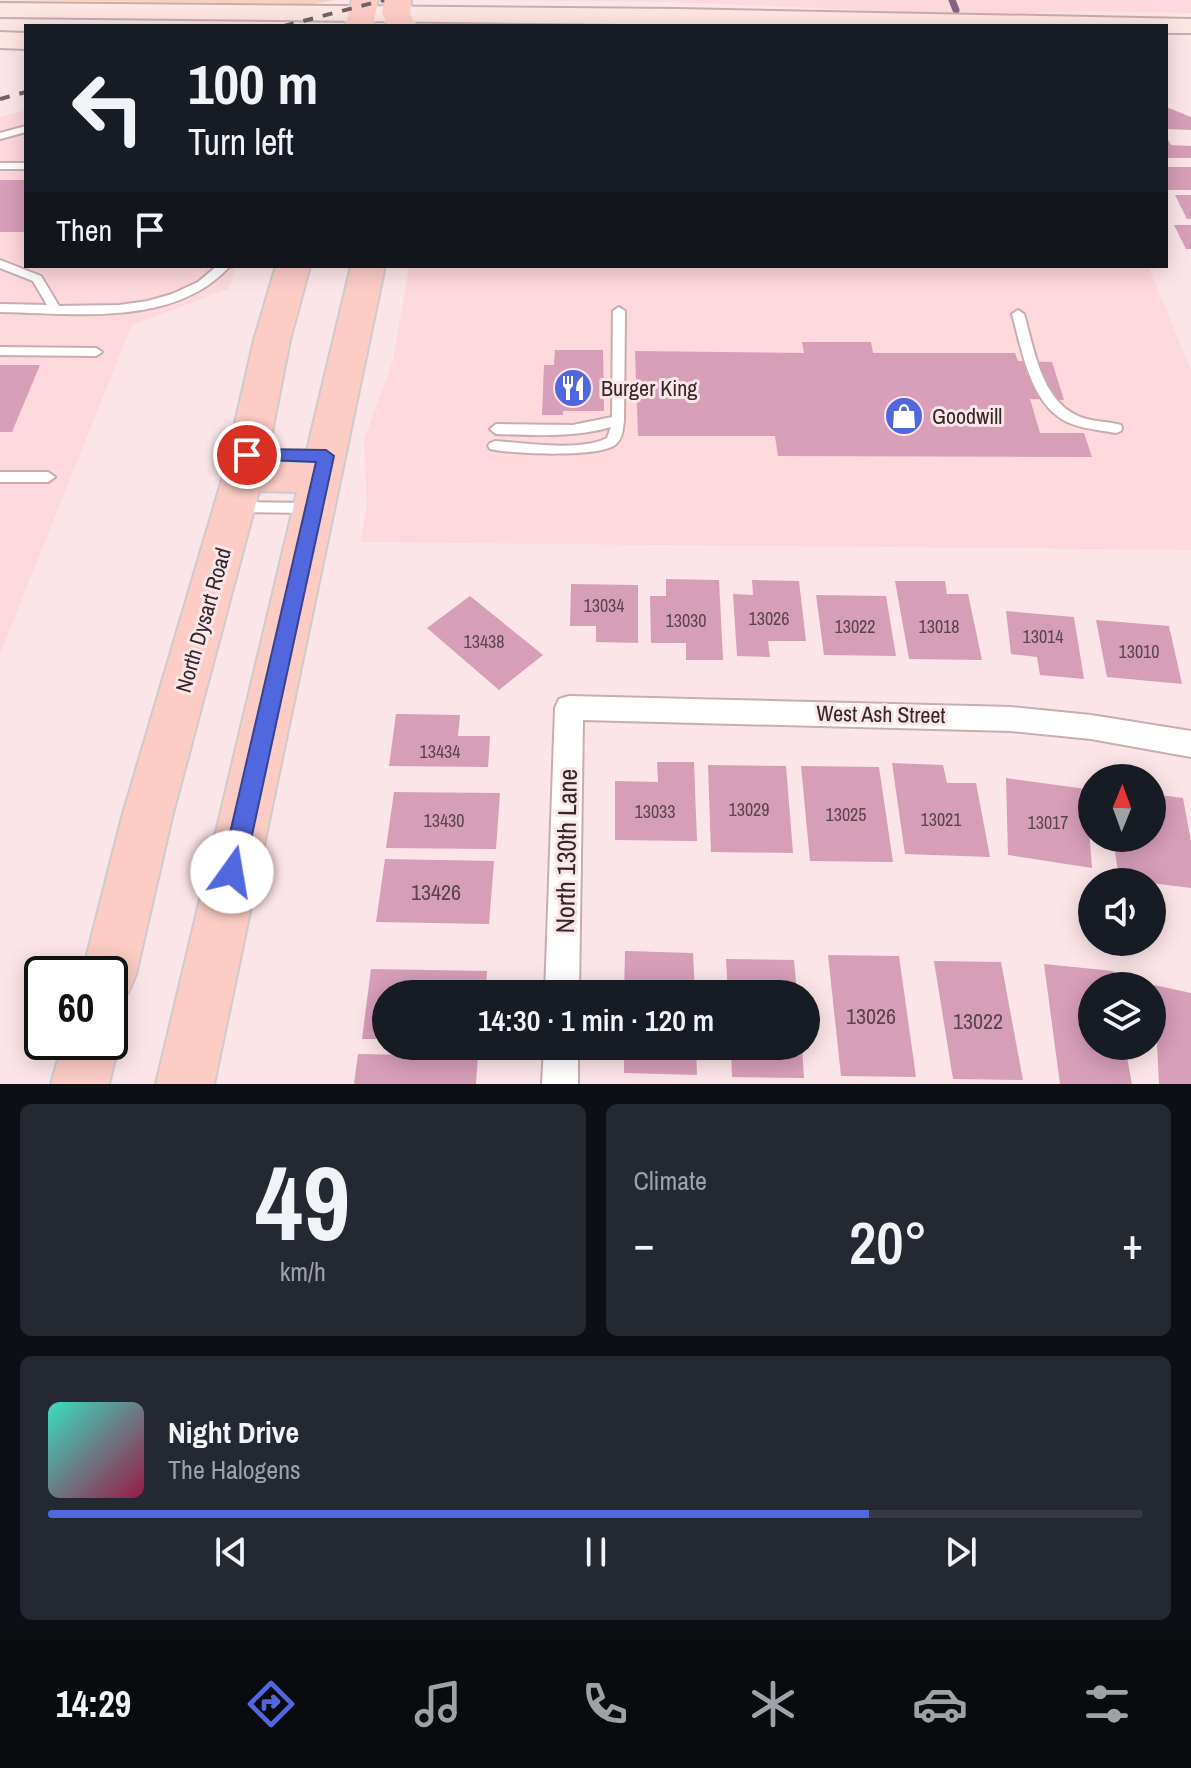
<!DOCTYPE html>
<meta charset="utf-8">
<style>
:root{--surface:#171b24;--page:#242831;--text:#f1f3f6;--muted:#9ea1a6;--line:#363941;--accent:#5167dd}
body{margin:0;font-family:"Archivo Narrow",sans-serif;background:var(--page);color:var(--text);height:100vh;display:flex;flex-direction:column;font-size:30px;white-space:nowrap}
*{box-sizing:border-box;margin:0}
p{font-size:26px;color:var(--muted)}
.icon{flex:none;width:44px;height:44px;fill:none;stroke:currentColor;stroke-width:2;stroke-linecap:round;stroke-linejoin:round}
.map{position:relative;height:1084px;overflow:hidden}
.side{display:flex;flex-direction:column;gap:20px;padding:20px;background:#0d0f14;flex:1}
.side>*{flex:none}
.guide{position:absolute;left:24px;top:24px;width:1144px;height:244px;border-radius:0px;box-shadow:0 4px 20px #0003;background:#171b24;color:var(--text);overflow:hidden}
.needle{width:52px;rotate:1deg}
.fabs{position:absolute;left:1078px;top:764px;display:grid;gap:16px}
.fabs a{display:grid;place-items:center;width:88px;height:88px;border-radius:50%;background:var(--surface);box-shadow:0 4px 20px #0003;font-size:40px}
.speed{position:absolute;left:24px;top:956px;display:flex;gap:16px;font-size:40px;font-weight:700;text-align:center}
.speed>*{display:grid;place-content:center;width:104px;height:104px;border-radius:50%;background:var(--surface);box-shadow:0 4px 20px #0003;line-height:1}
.speed .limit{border:4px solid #111;border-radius:12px;background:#fff;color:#111}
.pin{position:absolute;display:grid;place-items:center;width:68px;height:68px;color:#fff;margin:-34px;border:4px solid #fff;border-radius:50%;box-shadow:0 2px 8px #0007}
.me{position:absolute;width:88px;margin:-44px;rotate:13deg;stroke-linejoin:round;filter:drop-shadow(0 0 6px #0008)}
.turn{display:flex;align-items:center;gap:28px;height:168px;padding:0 32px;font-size:36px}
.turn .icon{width:104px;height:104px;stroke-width:2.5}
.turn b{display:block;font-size:56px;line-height:68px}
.then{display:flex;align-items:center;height:76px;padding:0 32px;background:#0003;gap:16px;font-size:30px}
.big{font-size:60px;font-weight:600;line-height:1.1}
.side .widget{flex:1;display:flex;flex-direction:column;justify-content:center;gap:12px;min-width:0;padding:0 28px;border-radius:12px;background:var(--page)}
.side .dial{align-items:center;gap:0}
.dial b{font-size:104px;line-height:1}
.song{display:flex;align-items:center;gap:24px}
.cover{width:96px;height:96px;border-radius:12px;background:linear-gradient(135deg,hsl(170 70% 55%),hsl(340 70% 35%))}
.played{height:8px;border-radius:4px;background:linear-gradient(90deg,var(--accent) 75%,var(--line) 75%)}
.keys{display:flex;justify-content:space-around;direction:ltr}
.heat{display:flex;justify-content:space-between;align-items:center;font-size:44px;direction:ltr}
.side .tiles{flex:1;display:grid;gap:20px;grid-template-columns:1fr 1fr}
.widget:last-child{grid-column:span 2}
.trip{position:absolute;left:372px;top:980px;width:448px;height:80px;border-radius:40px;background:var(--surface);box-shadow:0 4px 20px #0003;font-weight:600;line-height:80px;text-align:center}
.menu{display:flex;height:128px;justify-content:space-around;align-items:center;background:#090b0e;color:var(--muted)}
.menu .icon{width:56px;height:56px}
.menu .current{color:var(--accent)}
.menu b{font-size:36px;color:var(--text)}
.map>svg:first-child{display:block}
.built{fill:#fdd8dd}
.green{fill:#f9d0bb}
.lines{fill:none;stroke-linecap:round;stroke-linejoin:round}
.stream{stroke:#856480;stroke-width:7}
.building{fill:#d79eb8}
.lane-casing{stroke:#c8adb0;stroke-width:4}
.street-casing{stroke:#c8adb0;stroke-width:4}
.secondary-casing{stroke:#c8adb0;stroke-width:4}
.primary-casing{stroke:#cecbcc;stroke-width:4}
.lane{fill:#fff;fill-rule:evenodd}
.street{fill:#fff;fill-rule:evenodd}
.secondary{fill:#fee6e2;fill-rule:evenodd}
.primary{fill:#fcccc5;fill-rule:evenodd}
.rail{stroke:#716265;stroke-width:4;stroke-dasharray:10 10;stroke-linecap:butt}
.route{fill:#5167dd;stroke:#354390;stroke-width:2}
.labels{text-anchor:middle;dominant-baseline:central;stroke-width:6;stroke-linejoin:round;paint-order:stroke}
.number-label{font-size:18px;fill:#5b454d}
.poi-label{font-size:22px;fill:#322729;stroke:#fce5e8;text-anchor:start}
.street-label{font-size:22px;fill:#322729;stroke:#fce5e8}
.near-number-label{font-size:22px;fill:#5b454d}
.near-street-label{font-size:26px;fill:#322729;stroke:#fce5e8}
</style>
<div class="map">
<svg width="1191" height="1084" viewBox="0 0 1191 1084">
<rect width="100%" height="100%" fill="#fce5e8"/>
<!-- built -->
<g class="built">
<path d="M471,0H1191V13L1087,11L977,15L673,2Z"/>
<path d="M26,110V266H236L228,289L132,325L0,653V117Z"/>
<path d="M409,266H1148L1191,370V550L360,542L367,507L364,440L393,361Z"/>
</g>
<!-- green -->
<path class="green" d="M0,0H336L312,4Z"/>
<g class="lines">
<!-- stream -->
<path class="stream" d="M952,0L956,10"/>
</g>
<!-- building -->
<g class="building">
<path d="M1166,107L1191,117V130L1166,129Z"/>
<path d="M1166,136L1171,145L1191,146V158H1166Z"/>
<rect x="1166" y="167" width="25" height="23"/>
<rect x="0" y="180" width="26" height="52"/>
<path d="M1175,195H1191V219H1187Z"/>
<path d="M1174,225H1191V249H1186Z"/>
<path d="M802,342H871L873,353H1015L1018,361L1052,362L1064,400L1030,399L1040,433H1084L1092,457L778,456L775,436H638L635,351L804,353Z"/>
<path d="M555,350H603L604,411H563V415H542L544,365H554Z"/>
<path d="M0,365H40L12,432H0Z"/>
<path d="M666,579L719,580L723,660H686V643H651L650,596H666Z"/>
<path d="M752,580L799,581L806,641H768L770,657L737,656L733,594L753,595Z"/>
<path d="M895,581H945L947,594H968L982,660L909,659Z"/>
<path d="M571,584L638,585V643L596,642V626H570Z"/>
<path d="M816,595L886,596L896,656L824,655Z"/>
<path d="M470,596L543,655L499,690L427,628Z"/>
<path d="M1006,611L1074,617L1084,679L1040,675L1037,657L1011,654Z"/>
<path d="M1096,620L1169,626L1182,684L1107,677Z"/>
<path d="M396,714L460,715L458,736H490L488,767L389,766Z"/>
<path d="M657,762H694L697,841L615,840V781L658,782Z"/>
<path d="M892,763L943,765L947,783H976L990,857L905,854Z"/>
<path d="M708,765L786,766L793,853L711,852Z"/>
<path d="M801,766L879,767L893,862L810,861Z"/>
<path d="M1006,778L1086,789L1092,868L1008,855Z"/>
<path d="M394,792L500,793L496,849L386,848Z"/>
<path d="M1152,794L1183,798L1191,841V888L1119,879L1113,838H1152Z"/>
<path d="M385,859L494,861L489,924L376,922Z"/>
<path d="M625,951L693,953L695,994H624Z"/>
<path d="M828,955L899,956L916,1077L841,1076Z"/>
<path d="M726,959L794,960L797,994H728Z"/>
<path d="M934,961L1001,962L1023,1080L953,1079Z"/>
<path d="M1044,964L1113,971L1116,986H1092V1046H1125L1132,1084H1060Z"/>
<path d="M371,969L487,971L485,994H386V1039H362Z"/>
<path d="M1154,985L1191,993V1084H1159Z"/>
<path d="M624,1046H696L697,1075L624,1073Z"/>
<path d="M731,1046H802L804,1078L732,1077Z"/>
<path d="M358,1054L478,1056L476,1084H354Z"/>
</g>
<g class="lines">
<defs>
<g id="lane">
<path d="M26,126V132L0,139V133Z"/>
<rect x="0" y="163" width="26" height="6"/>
<path d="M0,260L41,276L59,306L119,305L148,301L172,294L198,282L217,266H230C174,328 75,313 0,312V304L47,305L33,281L0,268Z"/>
<path d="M619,307L625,311L624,420C623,428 623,438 616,444C602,458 511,454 490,449L488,446L490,443L495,441C525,443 580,452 607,438L611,427C573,438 534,435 496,434L490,429L496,424L573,425L612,417L613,311Z"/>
<path d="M1018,310L1024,314C1034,348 1041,400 1078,416C1091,422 1107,421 1121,425L1122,428L1121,431L1116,433C1100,430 1082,429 1067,422C1030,404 1022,350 1012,314Z"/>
<path d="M0,347L96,348L102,352L96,356L0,355Z"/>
<path d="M251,450L323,451L330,456L323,461L251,460L244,455Z"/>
<path d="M0,472H48L55,477L48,482H0Z"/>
<path d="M239,502L310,503L317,508L310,513L239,512L232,507Z"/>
</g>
<g id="street">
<path d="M569,696L1011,707L1091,715L1191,731V757L1091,739L1011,731L583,720L579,994H545L555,708L559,699Z"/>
<path d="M544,1046H578V1084H542Z"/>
</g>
<g id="secondary">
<path d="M0,3L678,9L1191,19V33H1166V26H811L0,17Z"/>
<path d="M0,32L26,33V49L0,48Z"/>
</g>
<g id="primary">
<path d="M352,0H378L373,26H345Z"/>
<path d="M385,0H411L410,13L416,26H388L382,13Z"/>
<path d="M276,266H310L290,340L266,462L304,463L351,266H385L214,1084H156L297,492L259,491L172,817L136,974L128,993L110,1000V974H82L122,817L223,476L254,340Z"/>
<path d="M110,1022L119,1042L109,1084H51L63,1042H110Z"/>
</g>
</defs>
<!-- lane casing -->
<use href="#lane" class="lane-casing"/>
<!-- street casing -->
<use href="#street" class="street-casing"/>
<!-- secondary casing -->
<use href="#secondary" class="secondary-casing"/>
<!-- primary casing -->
<use href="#primary" class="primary-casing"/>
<!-- lane -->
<use href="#lane" class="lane"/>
<!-- street -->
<use href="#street" class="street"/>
<!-- secondary -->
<use href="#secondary" class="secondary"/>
<!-- primary -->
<use href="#primary" class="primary"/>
<!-- rail -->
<g class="rail">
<path d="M284,26L384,0"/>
<path d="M0,99L26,92"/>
</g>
</g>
<!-- route -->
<path class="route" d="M247,449L326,450L334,456L244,872L240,879L232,882L225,879L221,872L316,462L241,459L238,455Z"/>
<!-- icons -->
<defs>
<symbol id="restaurant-disc" viewBox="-11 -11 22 22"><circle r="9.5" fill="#5167dd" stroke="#fce5e8"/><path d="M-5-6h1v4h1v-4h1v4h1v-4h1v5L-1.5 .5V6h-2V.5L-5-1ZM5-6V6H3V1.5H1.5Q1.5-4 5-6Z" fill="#fff"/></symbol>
<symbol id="shop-disc" viewBox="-11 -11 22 22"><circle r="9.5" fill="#5167dd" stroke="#fce5e8"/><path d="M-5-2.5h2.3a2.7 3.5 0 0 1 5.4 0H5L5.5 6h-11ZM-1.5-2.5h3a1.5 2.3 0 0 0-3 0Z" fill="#fff"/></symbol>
</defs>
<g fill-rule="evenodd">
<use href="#restaurant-disc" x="551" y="366" width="44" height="44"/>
<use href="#shop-disc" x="882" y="394" width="44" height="44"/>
</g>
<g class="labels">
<!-- number labels -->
<g class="number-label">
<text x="604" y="605">13034</text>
<text x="769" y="618">13026</text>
<text x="686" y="620">13030</text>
<text x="855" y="626">13022</text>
<text x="939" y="626">13018</text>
<text x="1043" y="636">13014</text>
<text x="484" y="641">13438</text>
<text x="1139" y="651">13010</text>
<text x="440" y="751">13434</text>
<text x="749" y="809">13029</text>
<text x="655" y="811">13033</text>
<text x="846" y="814">13025</text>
<text x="941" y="819">13021</text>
<text x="444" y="820">13430</text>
<text x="1048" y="822">13017</text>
</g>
<!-- poi labels -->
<g class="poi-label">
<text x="601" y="388">Burger King</text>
<text x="932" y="416">Goodwill</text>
</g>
<!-- street labels -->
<g class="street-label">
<text transform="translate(203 620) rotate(-74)">North Dysart Road</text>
<text transform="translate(881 714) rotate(1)">West Ash Street</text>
</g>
<!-- near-number labels -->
<g class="near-number-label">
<text x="436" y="892">13426</text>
<text x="871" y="1016">13026</text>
<text x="978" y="1021">13022</text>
</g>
<!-- near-street labels -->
<g class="near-street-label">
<text transform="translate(566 851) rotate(-89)">North 130th Lane</text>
</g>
</g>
</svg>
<div class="fabs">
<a><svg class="needle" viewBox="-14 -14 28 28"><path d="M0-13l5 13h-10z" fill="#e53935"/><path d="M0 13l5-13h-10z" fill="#9ea1a6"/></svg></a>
<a><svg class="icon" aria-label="sound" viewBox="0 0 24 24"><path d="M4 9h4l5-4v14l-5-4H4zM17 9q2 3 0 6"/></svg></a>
<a><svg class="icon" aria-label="layers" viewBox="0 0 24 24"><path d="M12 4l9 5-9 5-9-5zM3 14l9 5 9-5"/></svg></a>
</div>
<div class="speed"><div class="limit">60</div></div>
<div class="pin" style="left:247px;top:455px;background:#d93025"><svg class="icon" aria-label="arrive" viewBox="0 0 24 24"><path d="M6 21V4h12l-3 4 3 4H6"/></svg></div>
<svg class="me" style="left:232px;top:872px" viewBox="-20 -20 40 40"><circle r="19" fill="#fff"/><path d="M0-13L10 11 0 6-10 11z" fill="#5167dd"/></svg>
<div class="trip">14:30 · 1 min · 120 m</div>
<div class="guide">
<div class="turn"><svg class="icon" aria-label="left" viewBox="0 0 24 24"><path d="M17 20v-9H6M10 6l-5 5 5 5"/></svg><div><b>100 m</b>Turn left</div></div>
<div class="then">Then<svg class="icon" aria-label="arrive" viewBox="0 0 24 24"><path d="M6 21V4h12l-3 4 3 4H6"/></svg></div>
</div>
</div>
<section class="side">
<div class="tiles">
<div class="widget dial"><b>49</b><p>km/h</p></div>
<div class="widget"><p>Climate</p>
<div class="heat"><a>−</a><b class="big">20°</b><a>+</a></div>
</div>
<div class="widget">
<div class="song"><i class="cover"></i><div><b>Night Drive</b><p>The Halogens</p></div></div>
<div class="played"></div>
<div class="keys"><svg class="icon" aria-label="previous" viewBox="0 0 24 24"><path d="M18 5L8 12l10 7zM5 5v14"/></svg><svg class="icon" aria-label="pause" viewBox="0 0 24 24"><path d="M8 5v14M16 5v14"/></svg><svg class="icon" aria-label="next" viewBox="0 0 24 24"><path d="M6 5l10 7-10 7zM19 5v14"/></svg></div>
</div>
</div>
</section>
<nav class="menu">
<b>14:29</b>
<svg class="icon current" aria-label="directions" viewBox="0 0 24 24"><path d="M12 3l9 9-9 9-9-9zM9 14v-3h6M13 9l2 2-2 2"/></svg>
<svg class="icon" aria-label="music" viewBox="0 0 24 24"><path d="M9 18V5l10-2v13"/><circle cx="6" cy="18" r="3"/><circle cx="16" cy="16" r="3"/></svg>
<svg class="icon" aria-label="phone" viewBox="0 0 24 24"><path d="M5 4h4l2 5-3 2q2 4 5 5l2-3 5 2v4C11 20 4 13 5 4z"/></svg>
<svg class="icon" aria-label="climate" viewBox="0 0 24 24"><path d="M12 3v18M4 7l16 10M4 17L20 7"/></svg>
<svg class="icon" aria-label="car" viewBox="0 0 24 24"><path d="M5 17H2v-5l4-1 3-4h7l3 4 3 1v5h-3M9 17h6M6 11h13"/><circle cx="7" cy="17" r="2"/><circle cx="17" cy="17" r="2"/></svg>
<svg class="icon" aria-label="filters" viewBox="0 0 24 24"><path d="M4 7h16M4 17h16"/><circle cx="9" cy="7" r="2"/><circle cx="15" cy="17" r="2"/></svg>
</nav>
